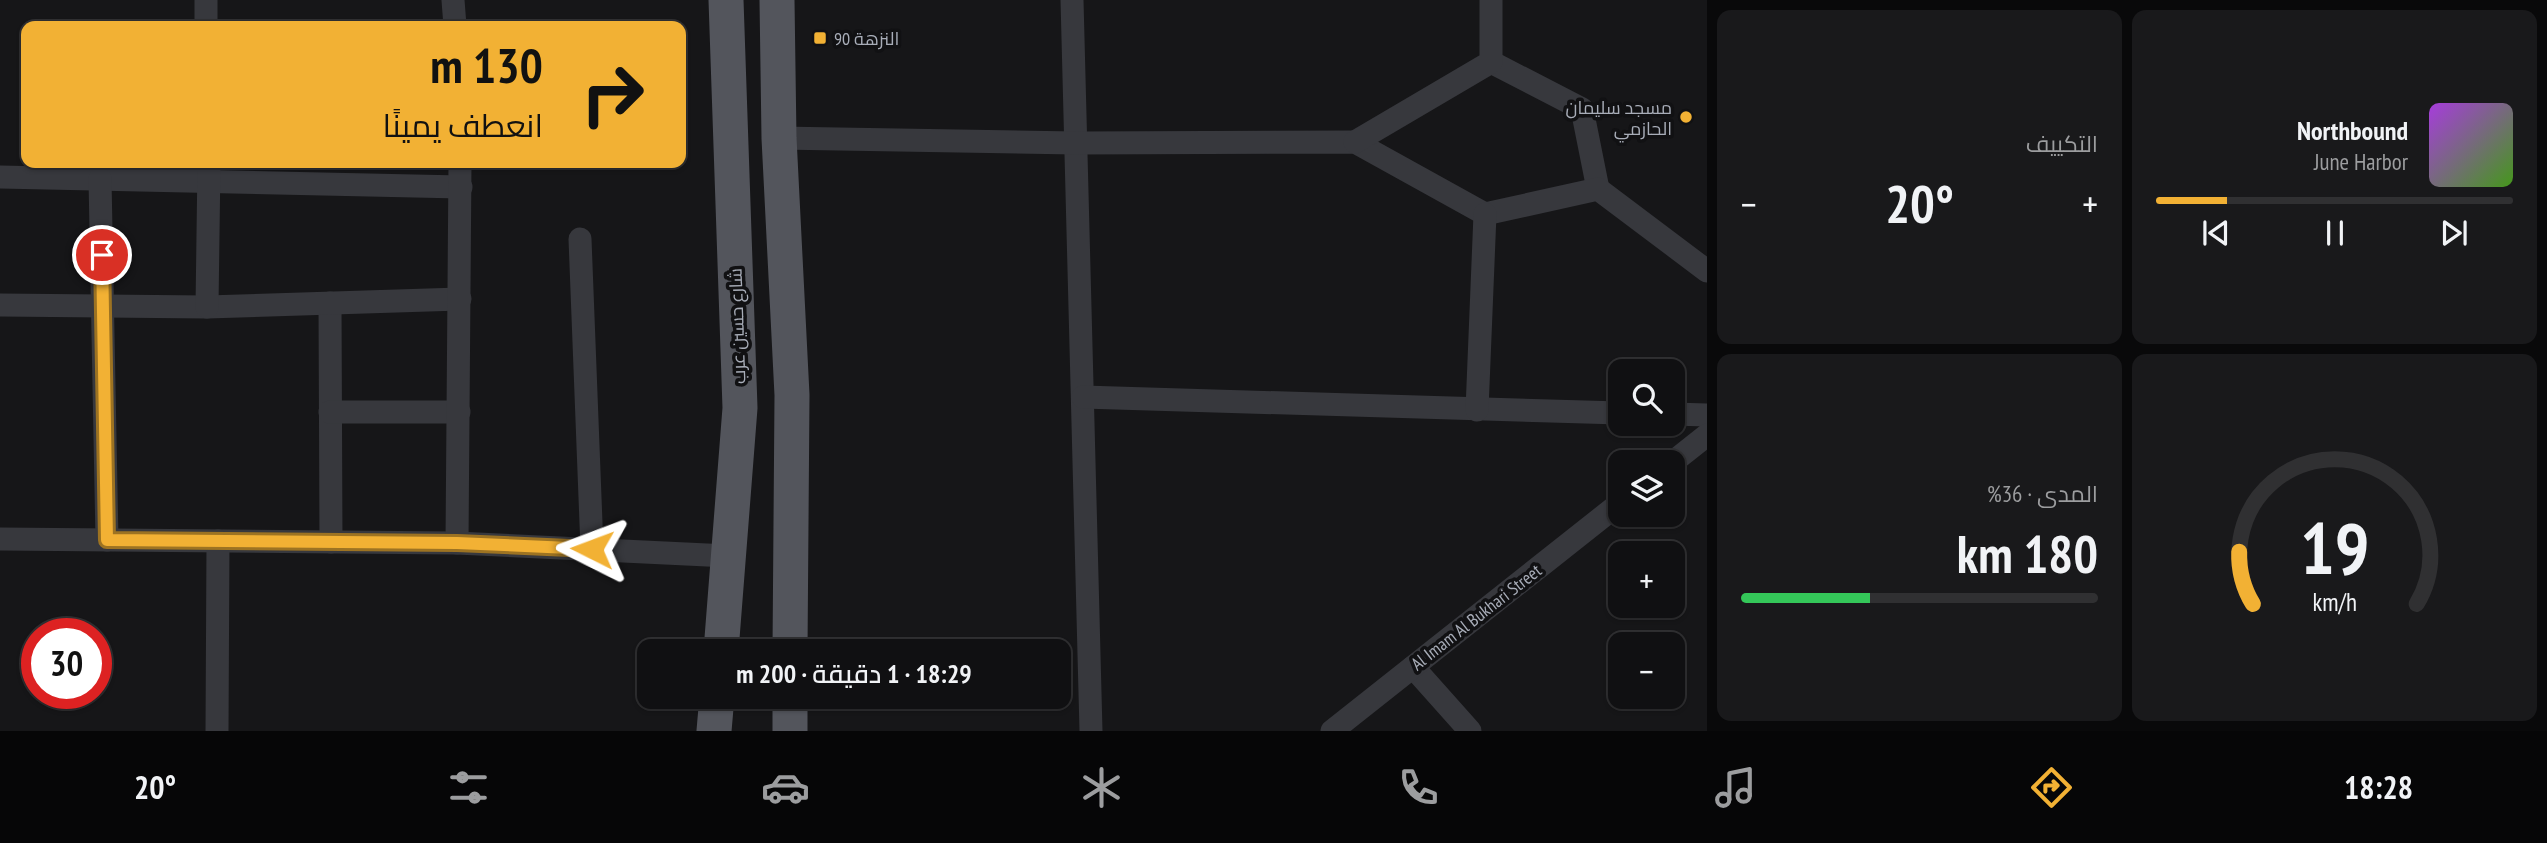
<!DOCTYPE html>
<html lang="ar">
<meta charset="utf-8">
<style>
:root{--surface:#101012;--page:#19191b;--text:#f1f3f6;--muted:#9c9d9f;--line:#303032;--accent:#f2b134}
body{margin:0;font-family:"PT Sans Narrow",Cairo,sans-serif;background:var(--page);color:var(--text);direction:rtl;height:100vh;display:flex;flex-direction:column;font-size:26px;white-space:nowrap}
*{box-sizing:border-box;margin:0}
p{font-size:23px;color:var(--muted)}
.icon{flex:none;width:38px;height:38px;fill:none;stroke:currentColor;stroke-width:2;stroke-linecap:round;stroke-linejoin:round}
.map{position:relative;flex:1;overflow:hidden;direction:ltr}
.panel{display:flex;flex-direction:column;gap:10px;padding:10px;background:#09090a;width:840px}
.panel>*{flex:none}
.hud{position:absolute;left:21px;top:21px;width:665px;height:147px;border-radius:14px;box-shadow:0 2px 5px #0004,0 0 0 2px var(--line);direction:rtl;background:#f2b134;color:#111;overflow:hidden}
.controls{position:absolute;left:1608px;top:359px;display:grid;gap:14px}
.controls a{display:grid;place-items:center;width:77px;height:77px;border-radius:14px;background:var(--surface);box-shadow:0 2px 5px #0004,0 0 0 2px var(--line);font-size:35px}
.speed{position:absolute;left:21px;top:618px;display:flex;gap:14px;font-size:35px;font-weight:700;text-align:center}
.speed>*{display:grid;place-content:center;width:91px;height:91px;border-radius:50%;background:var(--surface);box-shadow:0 2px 5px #0004,0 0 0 2px var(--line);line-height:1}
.speed .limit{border:10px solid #d22;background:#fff;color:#111}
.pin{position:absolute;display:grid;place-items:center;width:60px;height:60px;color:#fff;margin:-30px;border:4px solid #fff;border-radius:50%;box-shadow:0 2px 7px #0007}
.me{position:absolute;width:77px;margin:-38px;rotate:273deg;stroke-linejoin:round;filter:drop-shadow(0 0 5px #0008)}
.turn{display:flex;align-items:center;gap:24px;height:147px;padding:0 28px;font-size:32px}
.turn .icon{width:91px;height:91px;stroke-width:2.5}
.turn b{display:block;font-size:49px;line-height:60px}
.big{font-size:52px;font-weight:600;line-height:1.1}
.panel .widget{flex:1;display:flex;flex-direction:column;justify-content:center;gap:10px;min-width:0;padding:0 24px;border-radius:14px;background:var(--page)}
.panel .dial{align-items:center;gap:0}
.dial svg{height:182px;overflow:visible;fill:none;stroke:var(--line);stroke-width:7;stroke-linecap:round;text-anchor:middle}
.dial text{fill:var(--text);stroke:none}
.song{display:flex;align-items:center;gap:21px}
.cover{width:84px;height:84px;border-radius:10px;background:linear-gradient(135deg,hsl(280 70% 55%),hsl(100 70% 35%))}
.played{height:7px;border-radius:4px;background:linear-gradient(90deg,var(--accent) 20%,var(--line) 20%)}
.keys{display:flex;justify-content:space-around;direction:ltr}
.heat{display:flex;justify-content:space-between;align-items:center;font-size:38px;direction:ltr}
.charge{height:10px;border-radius:5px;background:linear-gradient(90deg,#34c759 36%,var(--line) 0)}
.panel .tiles{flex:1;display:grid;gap:10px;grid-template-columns:repeat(2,1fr)}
.trip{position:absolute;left:637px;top:639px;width:434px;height:70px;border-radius:14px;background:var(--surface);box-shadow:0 2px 5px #0004,0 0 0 2px var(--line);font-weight:600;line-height:70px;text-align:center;direction:rtl}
.menu{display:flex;height:112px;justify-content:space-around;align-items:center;background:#060607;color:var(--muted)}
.menu .icon{width:49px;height:49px}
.menu .selected{color:var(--accent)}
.menu b{font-size:32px;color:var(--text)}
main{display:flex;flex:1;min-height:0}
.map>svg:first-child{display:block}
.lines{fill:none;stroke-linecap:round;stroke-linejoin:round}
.minor{stroke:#37383d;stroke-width:23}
.primary{stroke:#53555c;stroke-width:35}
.route-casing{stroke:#9d7322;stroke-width:18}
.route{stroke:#f2b134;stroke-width:12}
.poi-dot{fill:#f2b134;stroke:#111113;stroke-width:2.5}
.labels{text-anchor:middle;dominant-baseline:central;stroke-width:7;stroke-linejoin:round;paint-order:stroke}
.poi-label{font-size:18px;fill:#a8adb8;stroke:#111113;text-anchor:start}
.street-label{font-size:18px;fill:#a8adb8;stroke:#111113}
</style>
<main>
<section class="panel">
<div class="tiles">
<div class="widget">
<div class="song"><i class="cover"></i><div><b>Northbound</b><p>June Harbor</p></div></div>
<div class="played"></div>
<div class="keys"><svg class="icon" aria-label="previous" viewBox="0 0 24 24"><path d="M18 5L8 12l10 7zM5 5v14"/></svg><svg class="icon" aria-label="pause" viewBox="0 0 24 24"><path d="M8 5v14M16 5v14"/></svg><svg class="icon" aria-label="next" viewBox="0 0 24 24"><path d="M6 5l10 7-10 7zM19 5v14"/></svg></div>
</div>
<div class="widget"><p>التكييف</p>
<div class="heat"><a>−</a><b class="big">20°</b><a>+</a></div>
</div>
<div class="widget dial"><svg viewBox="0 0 100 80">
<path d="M14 69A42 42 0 1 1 86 69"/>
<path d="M14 69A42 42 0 0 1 8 46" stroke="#f2b134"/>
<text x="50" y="56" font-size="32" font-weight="700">19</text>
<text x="50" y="72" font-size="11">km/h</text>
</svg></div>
<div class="widget"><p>المدى · 36%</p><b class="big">180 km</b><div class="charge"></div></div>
</div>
</section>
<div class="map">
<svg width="1707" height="731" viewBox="0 0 1707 731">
<rect width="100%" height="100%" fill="#161618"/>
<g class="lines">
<!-- minor -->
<g class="minor">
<path d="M206,0V26"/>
<path d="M453,0L455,26"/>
<path d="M1072,0L1091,731"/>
<path d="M1491,62L1582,109L1598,189"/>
<path d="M779,138L1076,143L1355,142L1485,214L1598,189L1707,271"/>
<path d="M1355,142L1491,62V0"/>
<path d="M0,177L461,187"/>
<path d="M100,179L107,540"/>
<path d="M580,239L592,549"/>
<path d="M330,303L331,542"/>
<path d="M0,305L207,307L460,299"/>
<path d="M207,307L209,163"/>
<path d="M1083,397L1620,413"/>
<path d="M1477,410L1485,214"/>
<path d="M330,412H459"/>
<path d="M1673,414L1707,415"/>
<path d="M1673,462L1707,435"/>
<path d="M0,539L457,543L728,556"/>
<path d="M457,543L460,163"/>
<path d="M1413,667L1470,731"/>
<path d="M217,731L218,541"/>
<path d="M1332,731L1620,503"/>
</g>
<!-- primary -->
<g class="primary">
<path d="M777,0L779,138L792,395L790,651"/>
<path d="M721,651L740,408L726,0"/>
<path d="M714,731L717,696"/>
<path d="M790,731V696"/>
</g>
</g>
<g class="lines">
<defs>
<path id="route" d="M102,255L107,540L457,543L592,549"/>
</defs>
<!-- route casing -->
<use href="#route" class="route-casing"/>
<!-- route -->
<use href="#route" class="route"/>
</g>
<!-- markers -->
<g class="poi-dot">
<rect x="813" y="31" width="14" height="14" rx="3.5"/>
<circle cx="1686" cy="117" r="7"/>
</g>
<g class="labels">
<!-- poi labels -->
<g class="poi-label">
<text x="834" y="38">النزهة 90</text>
<text x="1672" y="107" text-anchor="end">مسجد سليمان<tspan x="1672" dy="21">الحازمي</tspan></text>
</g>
<!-- street labels -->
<g class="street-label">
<text transform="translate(737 326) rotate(-92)">شارع حسين عرب</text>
<text transform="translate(1476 617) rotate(-38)">Al Imam Al Bukhari Street</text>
</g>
</g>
</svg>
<div class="controls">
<a><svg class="icon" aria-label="search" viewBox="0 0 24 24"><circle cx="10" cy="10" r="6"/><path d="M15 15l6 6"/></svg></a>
<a><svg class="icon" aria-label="layers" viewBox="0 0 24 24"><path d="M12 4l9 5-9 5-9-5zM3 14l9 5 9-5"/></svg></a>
<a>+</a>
<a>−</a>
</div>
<div class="speed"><div class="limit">30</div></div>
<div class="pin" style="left:102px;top:255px;background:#d93025"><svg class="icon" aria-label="arrive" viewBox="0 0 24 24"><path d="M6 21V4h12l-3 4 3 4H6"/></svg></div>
<svg class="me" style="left:592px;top:549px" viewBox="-20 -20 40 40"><path d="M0-17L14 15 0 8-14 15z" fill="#f2b134" stroke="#fff" stroke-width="4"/></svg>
<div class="trip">18:29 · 1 دقيقة · 200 m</div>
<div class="hud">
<div class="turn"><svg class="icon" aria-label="right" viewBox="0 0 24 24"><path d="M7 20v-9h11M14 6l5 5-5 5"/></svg><div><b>130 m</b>انعطف يمينًا</div></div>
</div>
</div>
</main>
<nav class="menu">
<b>18:28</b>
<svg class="icon selected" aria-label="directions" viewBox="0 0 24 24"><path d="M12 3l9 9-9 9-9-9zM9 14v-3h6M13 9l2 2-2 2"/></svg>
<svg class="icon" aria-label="music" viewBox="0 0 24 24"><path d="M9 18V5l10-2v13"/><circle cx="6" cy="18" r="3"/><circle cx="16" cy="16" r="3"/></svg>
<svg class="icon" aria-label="phone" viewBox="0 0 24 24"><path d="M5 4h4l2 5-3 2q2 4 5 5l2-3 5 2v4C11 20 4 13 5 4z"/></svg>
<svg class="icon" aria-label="climate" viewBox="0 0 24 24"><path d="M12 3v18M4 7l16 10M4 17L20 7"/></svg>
<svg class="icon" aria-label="car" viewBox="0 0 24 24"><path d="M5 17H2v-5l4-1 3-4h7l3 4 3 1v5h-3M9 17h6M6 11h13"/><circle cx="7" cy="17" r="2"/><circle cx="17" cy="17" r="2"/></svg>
<svg class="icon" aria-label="filters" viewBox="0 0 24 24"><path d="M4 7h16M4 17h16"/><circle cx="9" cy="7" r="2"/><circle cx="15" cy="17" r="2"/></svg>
<b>20°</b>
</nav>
